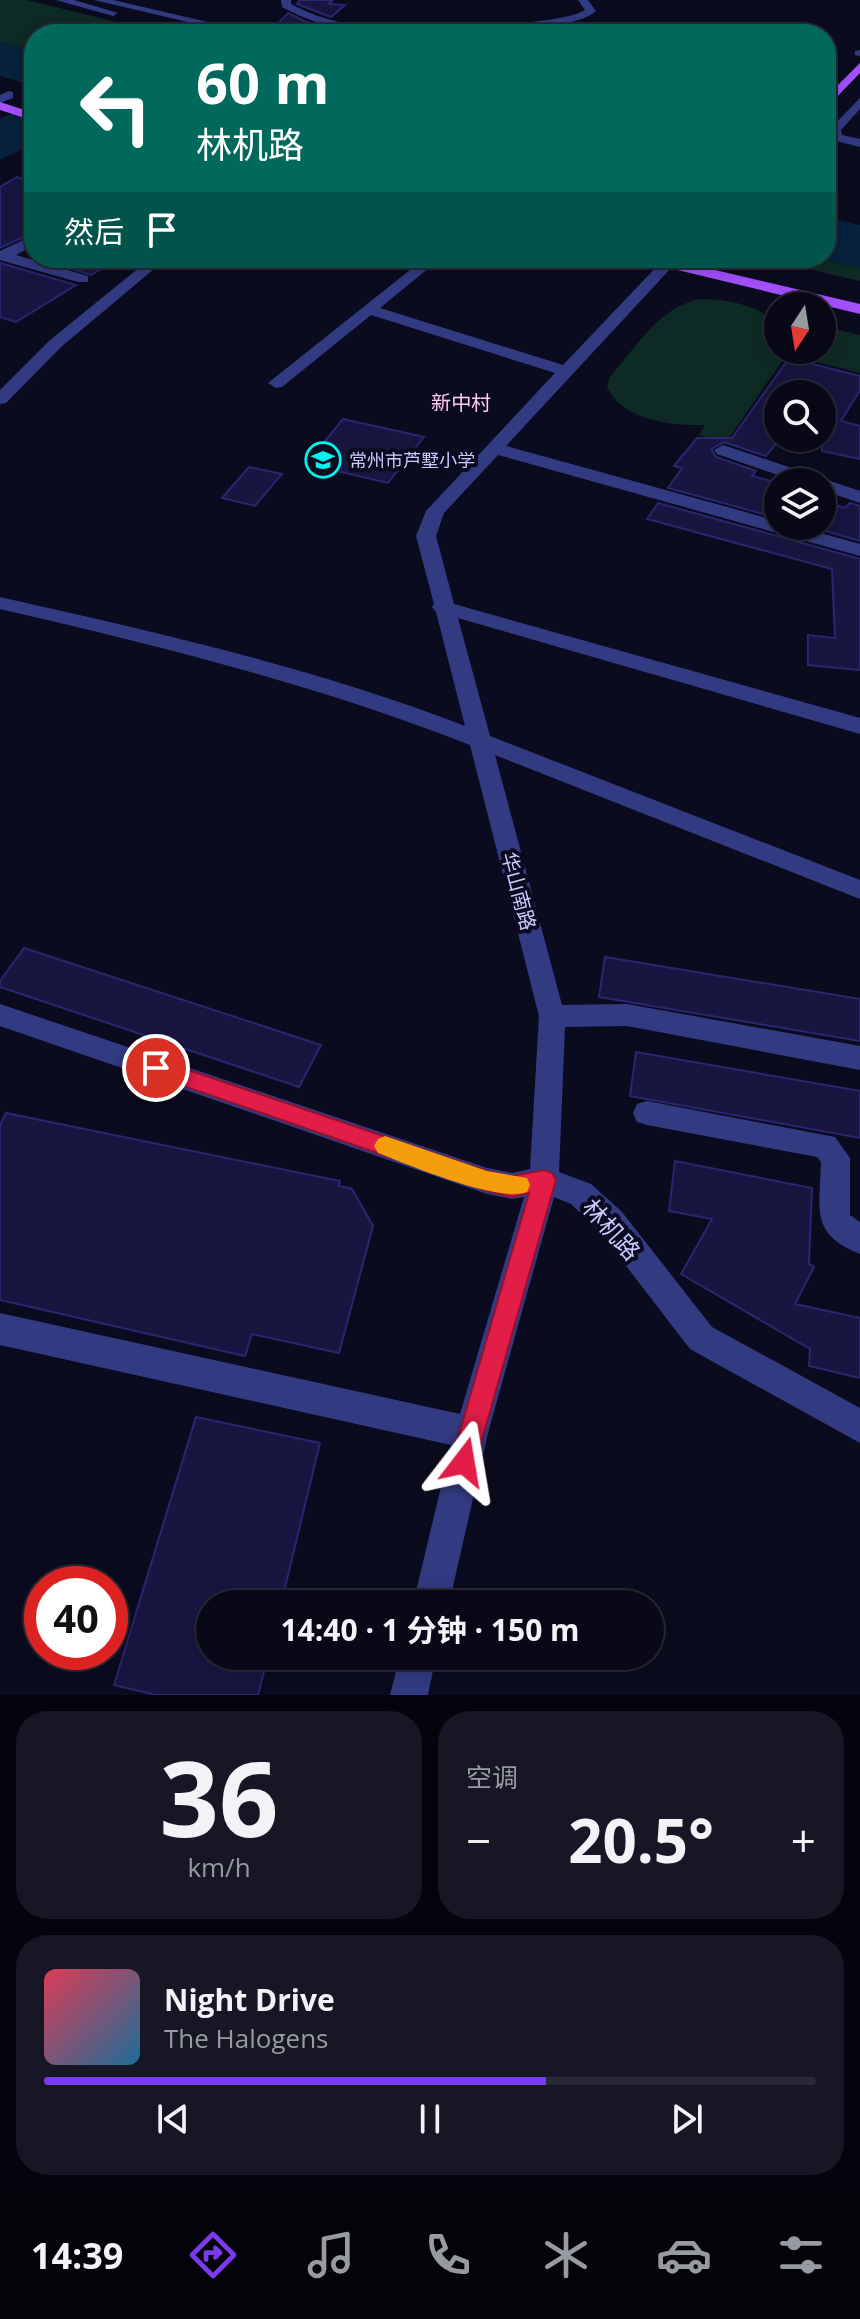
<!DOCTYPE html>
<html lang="zh">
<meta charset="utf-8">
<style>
:root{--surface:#080817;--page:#161624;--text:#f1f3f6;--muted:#989aa1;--line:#292936;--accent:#7c3aed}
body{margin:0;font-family:"Open Sans","Noto Sans SC",sans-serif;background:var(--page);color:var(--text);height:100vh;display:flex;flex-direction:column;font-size:30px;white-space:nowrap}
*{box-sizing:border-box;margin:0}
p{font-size:26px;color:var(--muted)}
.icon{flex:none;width:44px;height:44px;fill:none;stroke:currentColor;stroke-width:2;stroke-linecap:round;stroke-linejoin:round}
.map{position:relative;height:1695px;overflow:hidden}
.drawer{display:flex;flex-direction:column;gap:16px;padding:16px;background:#04040d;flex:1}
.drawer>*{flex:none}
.guide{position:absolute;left:24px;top:24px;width:812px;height:244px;border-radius:32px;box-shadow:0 4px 20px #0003,0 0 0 2px var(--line);background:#00695c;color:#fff;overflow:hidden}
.needle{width:52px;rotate:192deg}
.buttons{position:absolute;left:764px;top:292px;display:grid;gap:16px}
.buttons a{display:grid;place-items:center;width:72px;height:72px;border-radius:50%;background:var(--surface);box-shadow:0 4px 20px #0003,0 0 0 2px var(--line);font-size:40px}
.speed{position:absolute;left:24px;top:1566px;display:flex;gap:16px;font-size:40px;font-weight:700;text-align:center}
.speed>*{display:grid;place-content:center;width:104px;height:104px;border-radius:50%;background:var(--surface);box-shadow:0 4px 20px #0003,0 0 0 2px var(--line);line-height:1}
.speed .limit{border:12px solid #d22;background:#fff;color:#111}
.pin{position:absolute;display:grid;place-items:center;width:68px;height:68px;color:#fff;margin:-34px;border:4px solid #fff;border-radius:50%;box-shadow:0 2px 8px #0007}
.me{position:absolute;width:88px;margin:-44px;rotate:14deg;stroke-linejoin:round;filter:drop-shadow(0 0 6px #0008)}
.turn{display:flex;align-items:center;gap:28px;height:168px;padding:0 40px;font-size:36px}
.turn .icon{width:104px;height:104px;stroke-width:2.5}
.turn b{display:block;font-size:56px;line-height:68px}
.then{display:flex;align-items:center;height:76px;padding:0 40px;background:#0003;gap:16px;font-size:30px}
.big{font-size:60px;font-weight:700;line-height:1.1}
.drawer .tile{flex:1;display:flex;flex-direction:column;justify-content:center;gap:12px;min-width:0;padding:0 28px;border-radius:32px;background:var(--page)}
.drawer .dial{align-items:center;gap:0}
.dial b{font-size:104px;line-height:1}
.song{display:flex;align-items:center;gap:24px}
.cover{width:96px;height:96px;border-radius:12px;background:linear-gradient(135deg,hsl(350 70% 55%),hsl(200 70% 35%))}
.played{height:8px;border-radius:4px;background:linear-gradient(90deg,var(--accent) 65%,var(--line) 65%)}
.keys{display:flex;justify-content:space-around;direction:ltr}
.heat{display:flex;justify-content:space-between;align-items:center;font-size:44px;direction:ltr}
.drawer .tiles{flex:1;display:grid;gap:16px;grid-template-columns:1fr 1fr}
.tile:last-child{grid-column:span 2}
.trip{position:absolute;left:196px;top:1590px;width:468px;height:80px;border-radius:40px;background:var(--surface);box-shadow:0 4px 20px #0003,0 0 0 2px var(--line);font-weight:700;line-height:80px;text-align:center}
.tab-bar{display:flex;height:128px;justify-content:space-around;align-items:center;background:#030309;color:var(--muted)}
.tab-bar .icon{width:56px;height:56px}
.tab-bar .selected{color:var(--accent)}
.tab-bar b{font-size:36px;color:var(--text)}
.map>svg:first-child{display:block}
.green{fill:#0e2a24}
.water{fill:#06223d}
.building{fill:#181641;stroke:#2a266f;stroke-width:2}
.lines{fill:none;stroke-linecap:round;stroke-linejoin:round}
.minor{fill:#323b82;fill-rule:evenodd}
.major{fill:#a450ff;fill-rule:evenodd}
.route{fill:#e11d48;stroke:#92132f;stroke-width:2}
.slow{fill:#f59e0b}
.labels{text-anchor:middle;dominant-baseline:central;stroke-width:8;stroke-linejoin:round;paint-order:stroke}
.far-poi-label{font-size:18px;fill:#c9cbff;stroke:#0b0b1f;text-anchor:start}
.far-quarter-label{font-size:20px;fill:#ffcbf4;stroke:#0b0b1f}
.street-label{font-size:20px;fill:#c9cbff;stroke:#0b0b1f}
.near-street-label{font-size:24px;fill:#c9cbff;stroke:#0b0b1f}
</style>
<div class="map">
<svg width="860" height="1695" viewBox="0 0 860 1695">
<rect width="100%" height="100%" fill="#0b0b1f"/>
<!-- green -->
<g class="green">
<path d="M0,0H27L166,34H34V51L0,42Z"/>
<path d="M762,258H816L860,268V281Z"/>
<path d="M700,299C729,299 754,305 778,322V350H790L726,442L699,435L705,425C672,426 623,421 607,387L610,377C636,347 659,307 700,299Z"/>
<path d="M822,326L860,335V373L790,355L794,350H822Z"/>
</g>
<!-- water -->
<g class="water">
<path d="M0,42L34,51V86L0,76Z"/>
<path d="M34,103V143L0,160V119Z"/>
<path d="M826,217L860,225V268L816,258H826Z"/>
</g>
<!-- building -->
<g class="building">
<path d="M300,0H333L329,4L345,5L331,17L297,4Z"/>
<path d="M288,13L304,21L320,26L313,32L273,29Z"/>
<path d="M17,177L34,182V232L0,248V187Z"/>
<path d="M37,258H119L91,275Z"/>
<path d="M0,263L76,285L16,322L0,317Z"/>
<path d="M789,358L860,376V390L841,421L860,426V459L822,451V394H778V441L766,456L724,442L711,449L716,457L756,471L752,476L778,483V518L668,488L682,468L674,466L697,438H732Z"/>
<path d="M343,419L424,437L388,483L306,464Z"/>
<path d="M249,467L282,474L255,506L222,498Z"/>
<path d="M822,501L845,508L850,503L860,506V541L822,530Z"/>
<path d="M658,503L860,559V670L808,665V635L835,638L832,569L647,519Z"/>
<path d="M24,948L321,1045L299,1087L0,987V981Z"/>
<path d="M605,957L860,999V1041L599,997Z"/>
<path d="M636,1052L860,1091V1138L630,1096Z"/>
<path d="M6,1113L340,1181L339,1186L352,1189L373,1226L339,1353L252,1334L245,1356L0,1300V1125Z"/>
<path d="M675,1161L812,1188L809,1264L814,1267L795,1304L860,1318V1378L809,1366L810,1349L681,1274L712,1219L669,1211Z"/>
<path d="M196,1417L320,1443L281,1604H210V1656H268L258,1695H156L114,1685Z"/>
</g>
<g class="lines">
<!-- minor -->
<g class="minor">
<path d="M56,0H74L118,13L113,16Z"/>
<path d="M94,0H113L259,34H239Z"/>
<path d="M281,0H291V4C308,13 324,19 344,23C383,29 556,29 585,10L578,0H588L596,11C568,38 389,35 346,29C323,26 303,18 282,7Z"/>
<path d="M860,50V56L855,55V51Z"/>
<path d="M9,91L13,92V98L0,103V95Z"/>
<path d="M860,98V109L841,130L842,135L860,139V147L832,140L829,130Z"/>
<path d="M34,235V245L16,255L88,276V282H78L0,260V251Z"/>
<path d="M151,258H167L61,347L6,403L0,404V390L49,341Z"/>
<path d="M425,258H441L380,308L563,365L662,261H672V267L506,446L778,521V526H795L860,544V556L498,455L444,513L436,536L454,604L860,718V734L458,618L490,736L860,880V899L495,755L562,1005L627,1004L860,1046V1070L627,1026L565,1027L559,1172L591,1184L622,1212L712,1327L860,1408V1443L690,1349L600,1232L571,1204L554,1197L488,1433L449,1604H413L451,1445L0,1345V1313L460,1414L524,1197L512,1199L487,1194L0,1026V1004L487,1168L512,1173L530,1169L539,1016L470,745C318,685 159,646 0,609V597C156,632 315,668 465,726L436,612L432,607L434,604L416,536L426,511L555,373L371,315L282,387L276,388L268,383Z"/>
<path d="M723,445L860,491V503L822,490V482H798L717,454L714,450Z"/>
<path d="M647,1101L835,1137L850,1158V1215L860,1222V1254C809,1234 820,1208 821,1162L817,1157L647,1125L637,1122L633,1113L637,1104Z"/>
<path d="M400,1656H436L428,1695H390Z"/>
</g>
<!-- major -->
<g class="major">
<path d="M860,63V73L826,108V97Z"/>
<path d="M0,102L34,113V121L0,110Z"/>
<path d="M638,258H664L860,304V314L640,261Z"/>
</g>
</g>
<!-- route -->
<path class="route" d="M156,1059L487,1171L512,1176L544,1170L552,1173L556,1180L473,1471L464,1475L455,1471L451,1462L529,1193L512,1197L487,1191L149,1074L146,1068L149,1061Z"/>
<!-- slow -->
<path class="slow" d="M385,1136L487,1171L527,1178L530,1185L527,1192C498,1203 409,1165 378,1153L374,1146L378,1139Z"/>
<!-- icons -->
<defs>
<symbol id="school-ring" viewBox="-11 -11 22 22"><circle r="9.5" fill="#0b0b1f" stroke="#00f4e9" stroke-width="1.5"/><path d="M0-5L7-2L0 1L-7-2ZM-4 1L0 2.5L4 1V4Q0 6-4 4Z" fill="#00f4e9"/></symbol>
</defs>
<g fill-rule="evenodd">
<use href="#school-ring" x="303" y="440" width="40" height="40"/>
</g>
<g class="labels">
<!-- far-poi labels -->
<g class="far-poi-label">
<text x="349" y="460">常州市芦墅小学</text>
</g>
<!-- far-quarter labels -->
<g class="far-quarter-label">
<text x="461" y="402">新中村</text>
</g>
<!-- street labels -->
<g class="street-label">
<text transform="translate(519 891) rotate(75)">华山南路</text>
</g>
<!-- near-street labels -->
<g class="near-street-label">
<text transform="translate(612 1229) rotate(48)">林机路</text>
</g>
</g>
</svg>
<div class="buttons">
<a><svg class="needle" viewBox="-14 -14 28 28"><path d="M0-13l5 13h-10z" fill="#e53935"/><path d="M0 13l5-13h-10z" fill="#989aa1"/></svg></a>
<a><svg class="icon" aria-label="search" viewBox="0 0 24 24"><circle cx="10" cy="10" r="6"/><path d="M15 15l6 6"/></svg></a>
<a><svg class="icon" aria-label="layers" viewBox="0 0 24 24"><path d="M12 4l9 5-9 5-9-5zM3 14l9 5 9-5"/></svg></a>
</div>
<div class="speed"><div class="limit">40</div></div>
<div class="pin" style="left:156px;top:1068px;background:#d93025"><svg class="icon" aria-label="arrive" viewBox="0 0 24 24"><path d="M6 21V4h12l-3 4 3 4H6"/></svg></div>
<svg class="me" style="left:464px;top:1462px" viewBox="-20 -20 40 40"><path d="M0-17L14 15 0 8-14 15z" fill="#e11d48" stroke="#fff" stroke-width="4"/></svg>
<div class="trip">14:40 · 1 分钟 · 150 m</div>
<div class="guide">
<div class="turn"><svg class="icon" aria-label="left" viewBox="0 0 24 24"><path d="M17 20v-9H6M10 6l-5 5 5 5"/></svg><div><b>60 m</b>林机路</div></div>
<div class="then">然后<svg class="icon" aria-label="arrive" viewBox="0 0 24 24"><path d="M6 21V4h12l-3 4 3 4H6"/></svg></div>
</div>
</div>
<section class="drawer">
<div class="tiles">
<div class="tile dial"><b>36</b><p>km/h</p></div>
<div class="tile"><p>空调</p>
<div class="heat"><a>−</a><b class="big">20.5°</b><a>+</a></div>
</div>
<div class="tile">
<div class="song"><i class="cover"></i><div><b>Night Drive</b><p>The Halogens</p></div></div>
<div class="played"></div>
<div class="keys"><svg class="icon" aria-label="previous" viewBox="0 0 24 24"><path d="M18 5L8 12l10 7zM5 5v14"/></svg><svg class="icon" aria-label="pause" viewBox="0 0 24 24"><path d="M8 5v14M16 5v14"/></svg><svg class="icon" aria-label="next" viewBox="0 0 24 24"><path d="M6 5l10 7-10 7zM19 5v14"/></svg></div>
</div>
</div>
</section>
<nav class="tab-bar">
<b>14:39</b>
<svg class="icon selected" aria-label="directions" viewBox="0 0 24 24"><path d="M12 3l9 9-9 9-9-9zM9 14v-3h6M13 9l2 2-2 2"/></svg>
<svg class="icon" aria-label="music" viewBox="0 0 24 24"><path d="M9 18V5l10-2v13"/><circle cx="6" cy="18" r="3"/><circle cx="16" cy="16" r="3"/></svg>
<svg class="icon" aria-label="phone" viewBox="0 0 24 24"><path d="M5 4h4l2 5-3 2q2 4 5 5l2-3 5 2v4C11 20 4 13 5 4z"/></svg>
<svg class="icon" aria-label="climate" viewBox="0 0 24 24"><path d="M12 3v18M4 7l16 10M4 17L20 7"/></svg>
<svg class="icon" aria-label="car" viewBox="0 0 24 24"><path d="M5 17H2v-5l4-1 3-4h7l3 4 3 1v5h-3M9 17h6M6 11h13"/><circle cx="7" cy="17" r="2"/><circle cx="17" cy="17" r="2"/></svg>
<svg class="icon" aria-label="filters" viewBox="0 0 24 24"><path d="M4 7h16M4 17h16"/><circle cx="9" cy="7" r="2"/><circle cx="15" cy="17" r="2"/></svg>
</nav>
